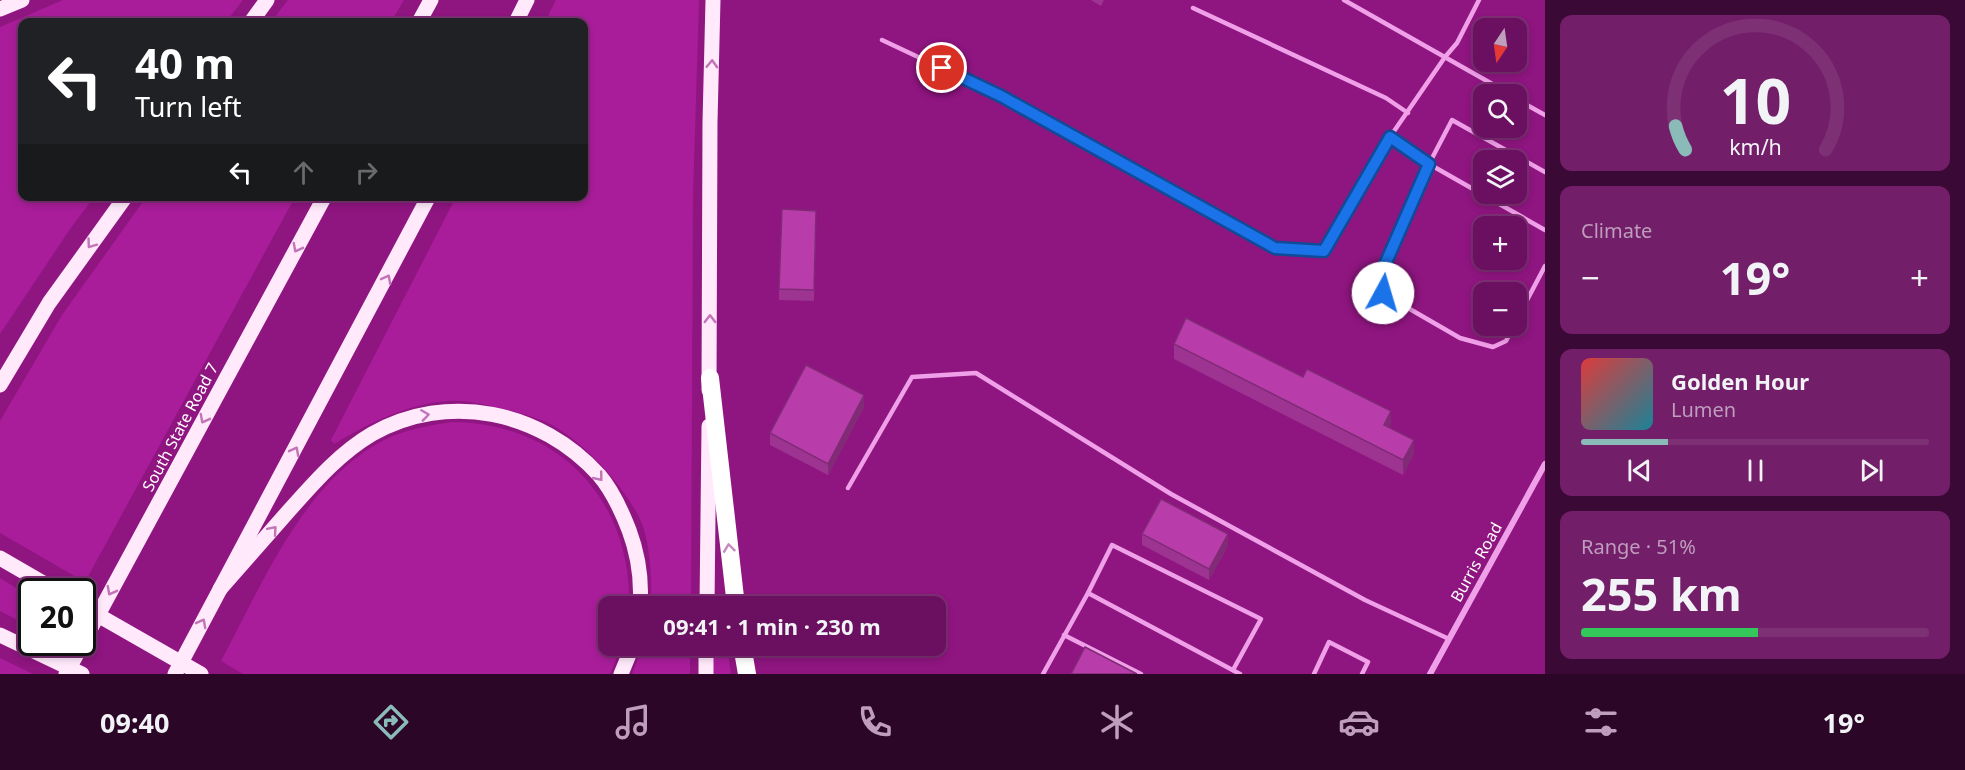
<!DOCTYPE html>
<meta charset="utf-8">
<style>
:root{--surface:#6b1060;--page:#731e69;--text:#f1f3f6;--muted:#be9dbd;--line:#7e3075;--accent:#8bbbb9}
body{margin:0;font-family:"Noto Sans",sans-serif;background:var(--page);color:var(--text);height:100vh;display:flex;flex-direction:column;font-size:22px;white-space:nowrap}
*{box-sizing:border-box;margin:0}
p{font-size:20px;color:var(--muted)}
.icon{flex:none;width:33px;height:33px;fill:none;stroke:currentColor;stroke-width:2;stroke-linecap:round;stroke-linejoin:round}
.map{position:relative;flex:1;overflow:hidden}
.panel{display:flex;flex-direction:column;gap:15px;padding:15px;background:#3b0935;width:420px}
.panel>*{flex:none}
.hud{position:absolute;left:18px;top:18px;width:570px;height:183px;border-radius:12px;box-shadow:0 3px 9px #0003,0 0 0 2px var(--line);background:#202124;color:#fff;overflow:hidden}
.needle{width:39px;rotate:193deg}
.controls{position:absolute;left:1473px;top:18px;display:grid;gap:12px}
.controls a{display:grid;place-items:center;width:54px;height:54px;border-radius:12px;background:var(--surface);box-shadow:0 3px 9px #0003,0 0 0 2px var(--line);font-size:30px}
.speed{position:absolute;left:18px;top:578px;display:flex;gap:12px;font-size:30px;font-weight:700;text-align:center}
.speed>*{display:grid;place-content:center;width:78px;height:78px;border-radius:50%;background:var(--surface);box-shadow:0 3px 9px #0003,0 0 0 2px var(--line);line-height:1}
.speed .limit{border:3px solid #111;border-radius:9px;background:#fff;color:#111}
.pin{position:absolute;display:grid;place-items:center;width:51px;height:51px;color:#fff;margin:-26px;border:3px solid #fff;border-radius:50%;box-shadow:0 2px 6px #0007}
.me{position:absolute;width:66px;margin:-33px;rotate:6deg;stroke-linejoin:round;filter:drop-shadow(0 0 4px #0008)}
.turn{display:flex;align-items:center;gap:21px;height:126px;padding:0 18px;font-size:27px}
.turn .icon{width:78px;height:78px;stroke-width:2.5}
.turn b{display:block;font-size:42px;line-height:51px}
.lanes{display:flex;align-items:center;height:57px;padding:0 18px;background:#0003;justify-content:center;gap:30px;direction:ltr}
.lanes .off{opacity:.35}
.big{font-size:45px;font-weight:700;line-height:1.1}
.panel .card{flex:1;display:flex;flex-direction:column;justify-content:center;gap:9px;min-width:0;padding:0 21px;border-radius:12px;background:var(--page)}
.panel .dial{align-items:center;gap:0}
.dial svg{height:156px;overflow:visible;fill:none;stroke:var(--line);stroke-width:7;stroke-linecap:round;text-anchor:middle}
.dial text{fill:var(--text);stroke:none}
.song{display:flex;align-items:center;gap:18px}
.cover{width:72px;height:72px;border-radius:9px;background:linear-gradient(135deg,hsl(0 70% 55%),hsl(190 70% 35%))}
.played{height:6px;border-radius:3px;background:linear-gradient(90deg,var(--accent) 25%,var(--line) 25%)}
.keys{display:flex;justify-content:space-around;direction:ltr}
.heat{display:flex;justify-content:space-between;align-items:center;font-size:33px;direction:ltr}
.charge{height:9px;border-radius:4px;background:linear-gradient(90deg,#34c759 51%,var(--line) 0)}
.trip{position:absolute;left:598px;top:596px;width:348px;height:60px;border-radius:12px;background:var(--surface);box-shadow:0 3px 9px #0003,0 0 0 2px var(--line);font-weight:700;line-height:60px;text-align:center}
.dock{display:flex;height:96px;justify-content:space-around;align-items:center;background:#2b0626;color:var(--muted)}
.dock .icon{width:42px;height:42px}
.dock .active{color:var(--accent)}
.dock b{font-size:27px;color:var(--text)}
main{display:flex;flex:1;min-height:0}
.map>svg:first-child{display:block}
.green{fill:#a91d9a}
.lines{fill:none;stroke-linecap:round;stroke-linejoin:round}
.lane{stroke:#f0a0e8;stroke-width:4.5}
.street{stroke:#f0a0e8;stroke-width:6}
.primary{stroke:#ffe9fb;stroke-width:15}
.highway{stroke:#fff;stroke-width:18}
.primary-bridge{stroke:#ffe9fb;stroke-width:15}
.wall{fill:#9e3492}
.shaded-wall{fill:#812b77}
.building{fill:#b83daa;stroke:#812b77;stroke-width:1.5}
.oneway{stroke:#c174b7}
.oneway2{stroke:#c78ac0}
.route-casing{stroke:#114b97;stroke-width:15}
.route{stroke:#1a73e8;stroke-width:10}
.labels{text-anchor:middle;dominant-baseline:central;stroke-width:4.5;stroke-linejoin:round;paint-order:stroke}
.street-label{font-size:16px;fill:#fff;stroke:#8f1580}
</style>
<main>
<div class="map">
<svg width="1545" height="674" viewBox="0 0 1545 674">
<rect width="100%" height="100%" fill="#8f1580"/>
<!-- green -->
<g class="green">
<path d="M63,0H243L226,22H22V196L94,197L70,229L0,334V27Z"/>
<path d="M288,0H404L391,22H271Z"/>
<path d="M556,0H699L693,197L691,606H650C653,585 650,544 642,524C628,489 581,438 546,422C531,416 514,411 498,408C482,404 465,400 448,401C407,404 369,423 334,444L331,440L456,197L584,196V22H545Z"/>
<path d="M147,196L295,197L85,582L0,533V421L62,315Z"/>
<path d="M451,422C558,422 632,500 629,606H609V645H622L610,674H243L221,661C263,583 309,468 398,434C415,428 433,425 451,422Z"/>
<path d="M0,578L31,597V627L0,611Z"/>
<path d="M643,645H690V674H632Z"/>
<path d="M711,645H727L731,674H711Z"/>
<path d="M0,658L33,674H0Z"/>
</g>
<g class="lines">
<!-- lane -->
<g class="lane">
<path d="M1344,0L1510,94"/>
<path d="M1193,8L1386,98L1408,113"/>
<path d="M882,40L1001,96L1275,248L1324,251L1390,137L1445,57L1457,43L1479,0"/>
<path d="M1516,99L1545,115"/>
<path d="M1390,137L1429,164L1545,230"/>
<path d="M1516,321L1545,266"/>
<path d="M1514,326L1506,341L1493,347L1460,338L1382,293L1380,276L1429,164L1452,120L1545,172"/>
<path d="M848,488L912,377L976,373L1171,494L1365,600L1449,639"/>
<path d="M1088,593L1112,545L1261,619L1233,670"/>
<path d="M1064,635L1141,674"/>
<path d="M1043,674L1088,593L1240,674"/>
<path d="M1314,674L1329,642L1368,662L1362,674"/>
</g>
<!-- street -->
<path class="street" d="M1430,674L1545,464"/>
<!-- primary -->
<g class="primary">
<path d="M0,9L22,0"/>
<path d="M251,22L267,0"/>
<path d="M419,22L431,0"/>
<path d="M516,22L527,0"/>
<path d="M0,385L49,303L126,196"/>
<path d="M709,390L710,122L713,0"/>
<path d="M0,558L57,591"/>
<path d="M220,589C242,564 264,539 286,514C312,485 338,454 372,434C448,391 541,411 599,475C612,490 622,512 629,530C638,554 642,580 640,606"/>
<path d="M707,606L709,426"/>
<path d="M66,674L325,196"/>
<path d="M175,674L429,196"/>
<path d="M621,674L633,645"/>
<path d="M706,674V645"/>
</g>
<!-- highway -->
<g class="highway">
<path d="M710,378L736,606"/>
<path d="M742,645L747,674"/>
</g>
<!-- primary-bridge -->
<g class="primary-bridge">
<path d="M82,606L201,674"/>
<path d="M0,635L82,674"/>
</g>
</g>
<!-- wall -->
<g class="wall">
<path d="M1091,0H1104L1101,6Z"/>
<path d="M816,211L814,301L779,300V289Z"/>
<path d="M1174,344L1303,377L1391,425L1389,428L1414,454L1403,475L1174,359Z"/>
<path d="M864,407L828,475L770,445V433Z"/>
<path d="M1142,534L1228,546L1209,580L1142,545Z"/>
</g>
<!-- shaded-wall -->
<g class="shaded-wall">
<path d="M864,395V407L828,475V464Z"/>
<path d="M1391,411V425L1384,439V425Z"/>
<path d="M1414,440V454L1403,475V460Z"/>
<path d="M1228,534V546L1209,580V569Z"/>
</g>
<!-- building -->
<g class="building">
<path d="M782,209L816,211L814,290L779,289Z"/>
<path d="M1186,318L1303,377L1307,369L1391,411L1384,425L1414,440L1403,460L1174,344Z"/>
<path d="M806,365L864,395L828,464L770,433Z"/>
<path d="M1161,499L1228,534L1209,569L1142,534Z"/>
<path d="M1085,647L1137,674H1071Z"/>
</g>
<!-- one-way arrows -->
<defs><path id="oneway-chevron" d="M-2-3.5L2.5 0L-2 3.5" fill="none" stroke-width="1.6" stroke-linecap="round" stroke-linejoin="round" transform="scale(1.5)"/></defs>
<g class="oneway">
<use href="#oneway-chevron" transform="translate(712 64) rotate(-88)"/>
<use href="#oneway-chevron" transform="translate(91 244) rotate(126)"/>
<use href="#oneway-chevron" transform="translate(297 248) rotate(118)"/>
<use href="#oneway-chevron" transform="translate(387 279) rotate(-62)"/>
<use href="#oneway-chevron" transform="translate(710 319) rotate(-90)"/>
<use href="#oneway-chevron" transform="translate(425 415) rotate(-8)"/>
<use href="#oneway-chevron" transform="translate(204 419) rotate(118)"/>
<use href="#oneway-chevron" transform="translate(295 451) rotate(-62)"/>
<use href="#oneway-chevron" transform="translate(599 477) rotate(51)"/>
<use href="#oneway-chevron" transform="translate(273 530) rotate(-49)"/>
<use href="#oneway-chevron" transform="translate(111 591) rotate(118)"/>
<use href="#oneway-chevron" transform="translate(202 623) rotate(-62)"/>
</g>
<use class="oneway2" href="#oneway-chevron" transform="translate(729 548) rotate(-97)"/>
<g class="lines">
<defs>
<path id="route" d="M942,68L1001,96L1275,248L1324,251L1390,137L1429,164L1380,276L1383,293"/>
</defs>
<!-- route casing -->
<use href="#route" class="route-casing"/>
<!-- route -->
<use href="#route" class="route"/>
</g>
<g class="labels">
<!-- street labels -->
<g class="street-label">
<text transform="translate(180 427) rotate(-62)">South State Road 7</text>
<text transform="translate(1476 562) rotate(-61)">Burris Road</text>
</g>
</g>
</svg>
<div class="controls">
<a><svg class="needle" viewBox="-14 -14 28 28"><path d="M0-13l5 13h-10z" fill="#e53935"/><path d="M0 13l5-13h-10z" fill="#be9dbd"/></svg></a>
<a><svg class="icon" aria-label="search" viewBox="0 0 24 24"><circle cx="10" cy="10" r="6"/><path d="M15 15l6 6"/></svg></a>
<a><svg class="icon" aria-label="layers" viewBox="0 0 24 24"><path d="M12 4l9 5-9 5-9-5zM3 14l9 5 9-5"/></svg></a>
<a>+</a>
<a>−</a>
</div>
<div class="speed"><div class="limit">20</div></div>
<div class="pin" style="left:942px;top:68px;background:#d93025"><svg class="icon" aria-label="arrive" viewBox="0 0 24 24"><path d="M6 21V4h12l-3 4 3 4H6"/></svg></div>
<svg class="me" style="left:1383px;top:293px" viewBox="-20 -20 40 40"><circle r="19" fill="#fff"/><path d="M0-13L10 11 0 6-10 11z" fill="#1a73e8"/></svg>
<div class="trip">09:41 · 1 min · 230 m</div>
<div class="hud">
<div class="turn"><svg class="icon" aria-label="left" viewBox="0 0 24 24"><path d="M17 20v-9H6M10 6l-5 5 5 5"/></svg><div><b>40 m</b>Turn left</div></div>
<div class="lanes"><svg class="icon" aria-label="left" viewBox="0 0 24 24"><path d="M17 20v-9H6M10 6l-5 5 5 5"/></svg><svg class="icon off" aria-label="ahead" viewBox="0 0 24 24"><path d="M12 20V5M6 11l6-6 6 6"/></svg><svg class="icon off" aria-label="right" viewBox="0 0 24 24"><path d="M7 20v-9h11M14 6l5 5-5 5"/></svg></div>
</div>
</div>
<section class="panel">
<div class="card dial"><svg viewBox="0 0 100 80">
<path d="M14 69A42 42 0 1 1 86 69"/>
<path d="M14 69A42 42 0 0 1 9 57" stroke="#8bbbb9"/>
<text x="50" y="56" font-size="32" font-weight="700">10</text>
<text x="50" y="72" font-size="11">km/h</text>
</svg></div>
<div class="card"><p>Climate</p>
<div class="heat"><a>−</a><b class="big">19°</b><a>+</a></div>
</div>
<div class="card">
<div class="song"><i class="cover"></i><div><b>Golden Hour</b><p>Lumen</p></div></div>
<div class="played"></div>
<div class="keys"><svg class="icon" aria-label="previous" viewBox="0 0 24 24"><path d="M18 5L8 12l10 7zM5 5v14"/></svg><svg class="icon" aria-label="pause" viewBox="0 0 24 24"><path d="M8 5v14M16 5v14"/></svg><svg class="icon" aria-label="next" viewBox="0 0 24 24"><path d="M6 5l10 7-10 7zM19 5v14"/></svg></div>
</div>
<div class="card"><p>Range · 51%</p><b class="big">255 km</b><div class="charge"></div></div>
</section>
</main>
<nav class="dock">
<b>09:40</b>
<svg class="icon active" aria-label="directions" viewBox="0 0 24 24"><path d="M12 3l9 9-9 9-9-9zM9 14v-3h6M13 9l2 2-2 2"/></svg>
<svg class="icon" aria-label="music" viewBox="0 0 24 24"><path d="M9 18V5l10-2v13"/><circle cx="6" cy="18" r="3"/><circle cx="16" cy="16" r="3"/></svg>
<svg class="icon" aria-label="phone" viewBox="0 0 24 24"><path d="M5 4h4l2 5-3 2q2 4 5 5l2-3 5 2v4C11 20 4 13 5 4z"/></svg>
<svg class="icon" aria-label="climate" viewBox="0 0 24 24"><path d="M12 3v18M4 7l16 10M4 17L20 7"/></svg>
<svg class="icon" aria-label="car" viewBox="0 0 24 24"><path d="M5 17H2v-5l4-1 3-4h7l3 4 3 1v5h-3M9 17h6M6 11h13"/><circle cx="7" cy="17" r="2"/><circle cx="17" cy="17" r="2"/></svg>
<svg class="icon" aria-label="filters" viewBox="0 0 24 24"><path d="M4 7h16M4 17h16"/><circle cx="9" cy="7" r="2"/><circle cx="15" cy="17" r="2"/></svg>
<b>19°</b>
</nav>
